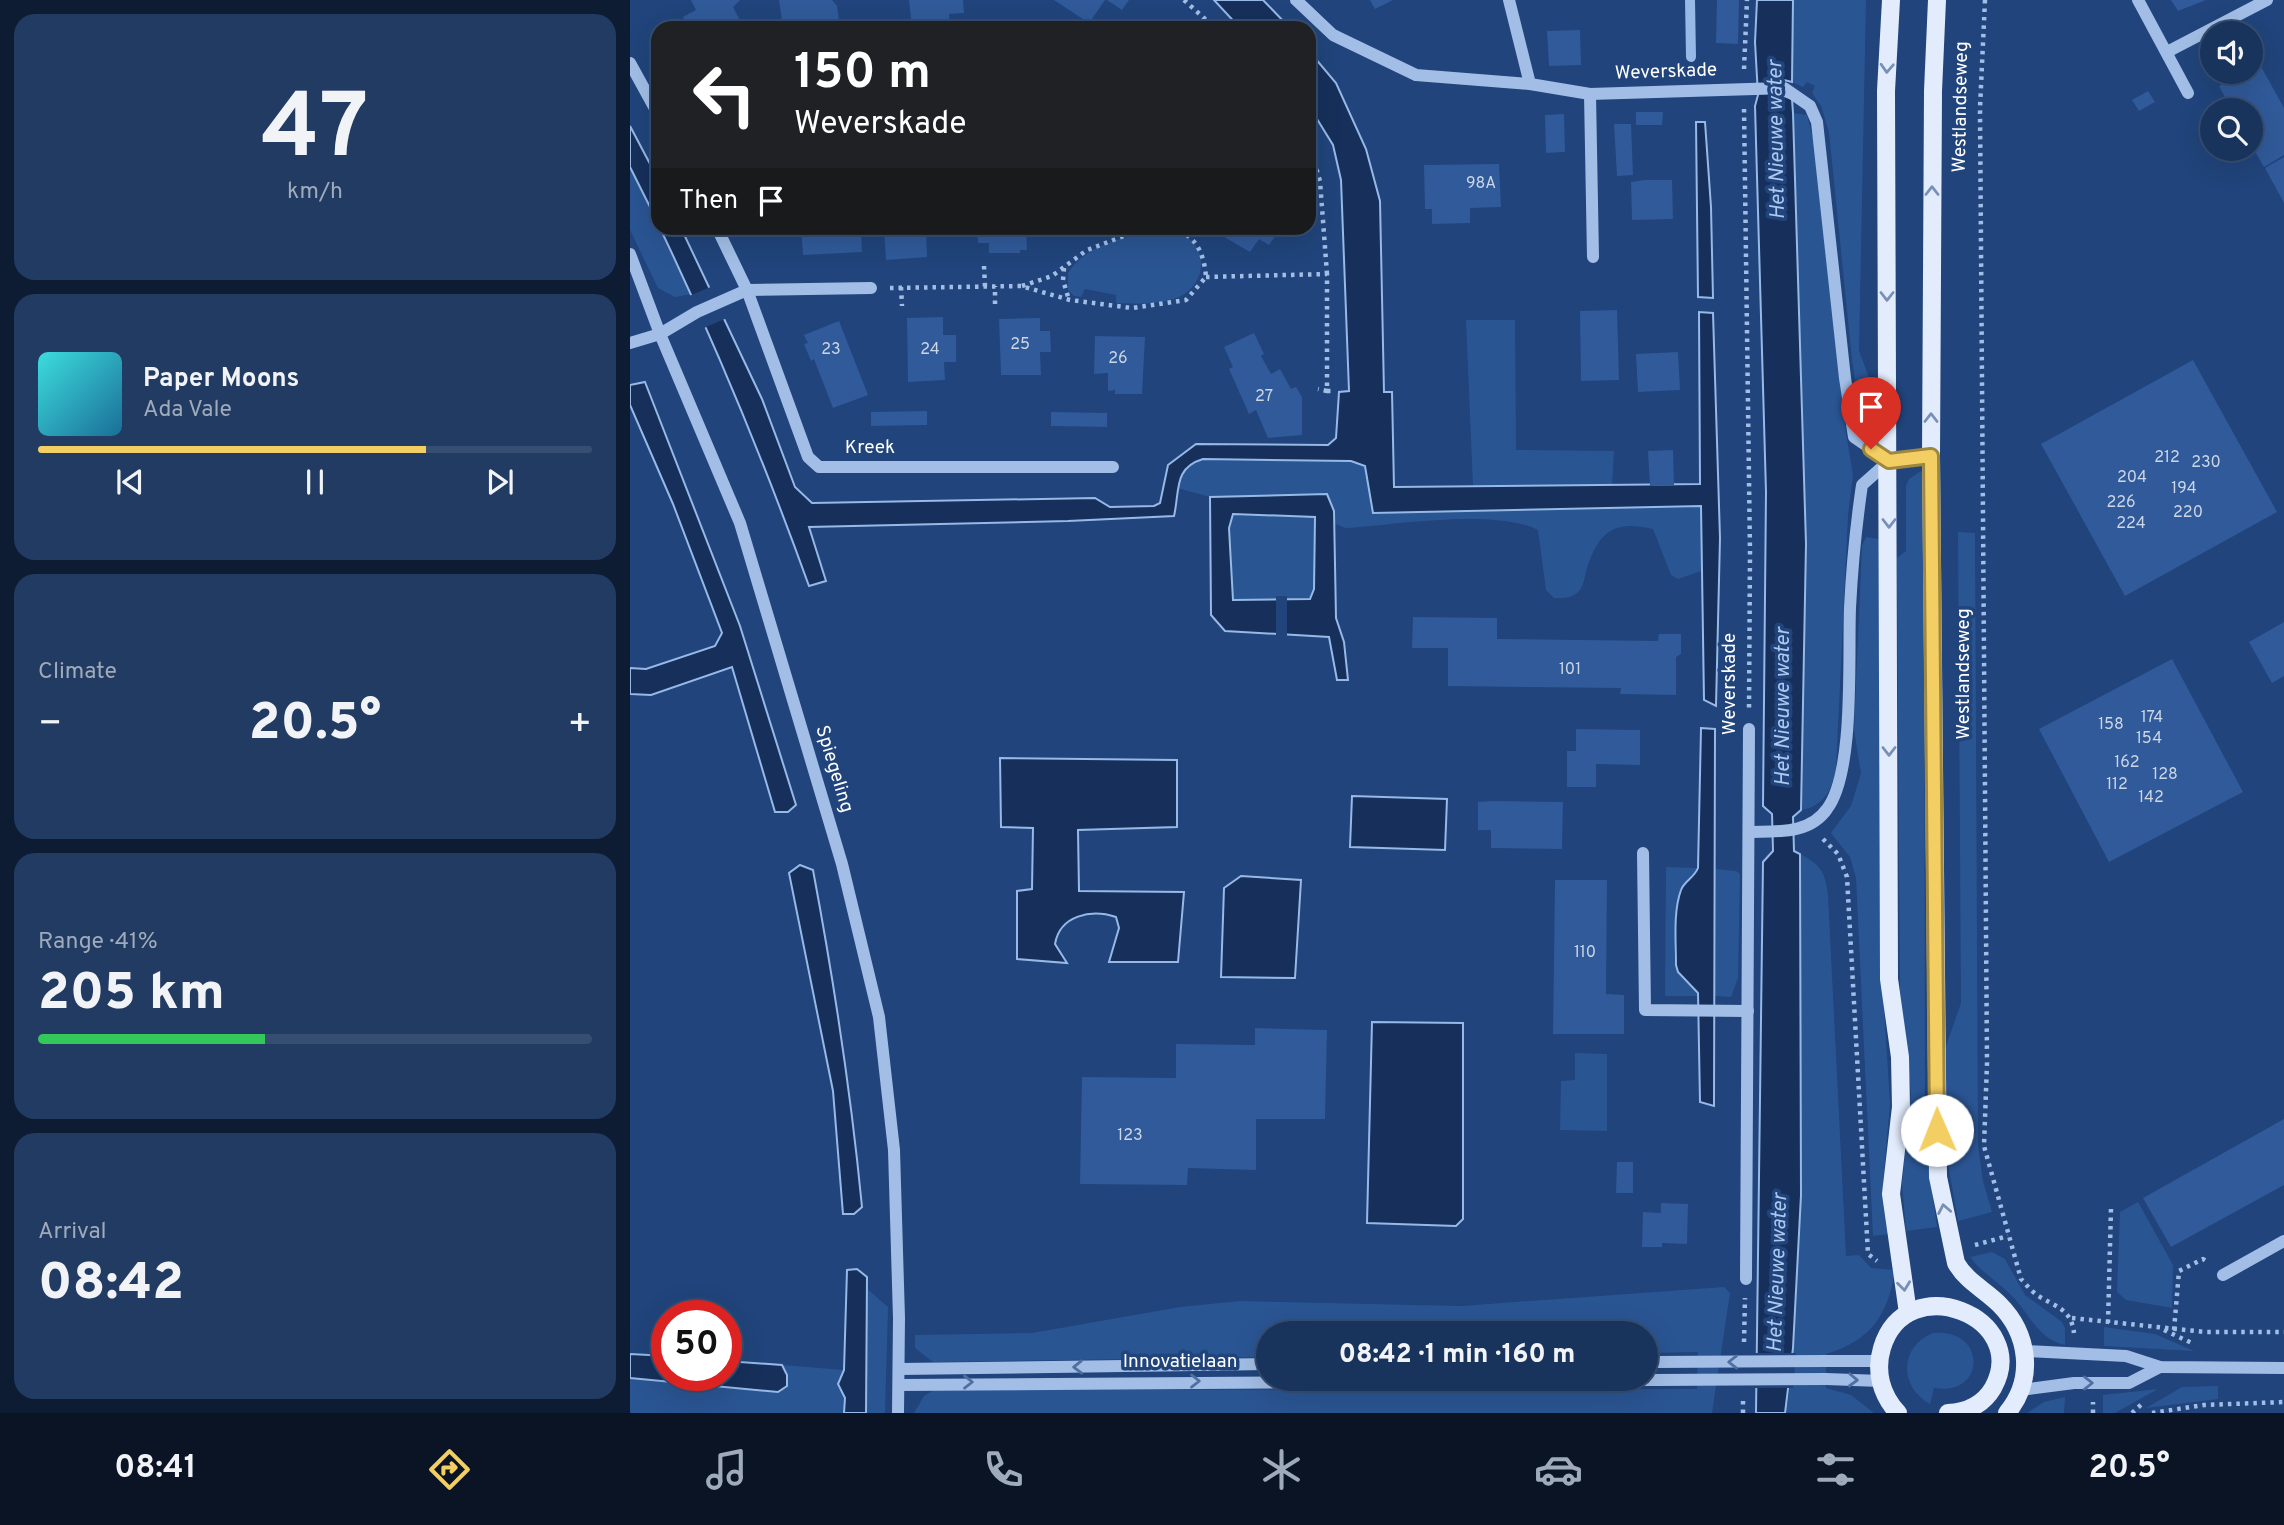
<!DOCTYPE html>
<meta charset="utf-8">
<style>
:root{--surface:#18335c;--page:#213b62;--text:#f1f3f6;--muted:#9faabb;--line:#364e72;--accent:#f3cf63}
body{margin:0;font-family:Overpass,sans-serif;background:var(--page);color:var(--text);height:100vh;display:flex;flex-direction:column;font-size:26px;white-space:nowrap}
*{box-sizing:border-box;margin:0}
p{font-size:23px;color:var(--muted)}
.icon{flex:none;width:38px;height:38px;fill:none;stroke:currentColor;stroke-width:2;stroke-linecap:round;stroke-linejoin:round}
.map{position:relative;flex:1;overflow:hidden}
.sheet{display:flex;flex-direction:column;gap:14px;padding:14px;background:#0d1c33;width:630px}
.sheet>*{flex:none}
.hud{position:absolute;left:21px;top:21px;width:665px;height:214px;border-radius:21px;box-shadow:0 7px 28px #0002,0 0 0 2px var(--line);background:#202124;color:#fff;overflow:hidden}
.controls{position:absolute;left:1570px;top:21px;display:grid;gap:14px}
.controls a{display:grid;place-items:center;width:63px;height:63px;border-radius:50%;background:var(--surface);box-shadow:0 7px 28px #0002,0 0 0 2px var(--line);font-size:35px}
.speed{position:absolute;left:21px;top:1300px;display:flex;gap:14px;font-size:35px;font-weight:700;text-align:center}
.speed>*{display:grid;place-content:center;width:91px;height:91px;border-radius:50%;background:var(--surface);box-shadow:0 7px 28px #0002,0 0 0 2px var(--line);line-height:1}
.speed .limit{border:10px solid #d22;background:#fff;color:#111}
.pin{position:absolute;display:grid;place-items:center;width:60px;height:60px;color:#fff;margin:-72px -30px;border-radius:50% 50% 50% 0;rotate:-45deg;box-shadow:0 0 7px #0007}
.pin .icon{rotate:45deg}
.me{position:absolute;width:77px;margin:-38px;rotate:359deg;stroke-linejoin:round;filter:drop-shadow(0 0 5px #0008)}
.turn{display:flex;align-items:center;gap:24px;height:147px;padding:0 28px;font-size:32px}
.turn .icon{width:91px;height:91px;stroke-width:2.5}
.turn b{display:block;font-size:49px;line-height:60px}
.then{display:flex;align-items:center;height:66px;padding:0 28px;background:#0003;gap:14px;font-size:26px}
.big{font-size:52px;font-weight:800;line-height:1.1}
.sheet .card{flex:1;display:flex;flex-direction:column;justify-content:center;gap:10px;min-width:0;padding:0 24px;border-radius:21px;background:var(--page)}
.sheet .dial{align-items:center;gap:0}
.dial b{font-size:91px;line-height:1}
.song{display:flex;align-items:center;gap:21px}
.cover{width:84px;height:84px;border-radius:10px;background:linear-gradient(135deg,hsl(180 70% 55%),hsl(200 70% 35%))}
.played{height:7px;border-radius:4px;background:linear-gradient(90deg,var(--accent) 70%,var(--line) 70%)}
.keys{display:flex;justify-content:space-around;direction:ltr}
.heat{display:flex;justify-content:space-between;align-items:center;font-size:38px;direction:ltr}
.charge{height:10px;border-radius:5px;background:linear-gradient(90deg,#34c759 41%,var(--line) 0)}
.trip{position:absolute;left:626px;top:1321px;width:402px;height:70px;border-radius:35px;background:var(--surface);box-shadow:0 7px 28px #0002,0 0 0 2px var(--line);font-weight:800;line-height:70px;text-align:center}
.menu{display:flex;height:112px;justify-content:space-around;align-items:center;background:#0a1425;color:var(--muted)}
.menu .icon{width:49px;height:49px}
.menu .current{color:var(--accent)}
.menu b{font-size:32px;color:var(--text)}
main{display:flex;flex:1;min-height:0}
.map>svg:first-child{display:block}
.green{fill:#2a5593}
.water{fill:#16305b;stroke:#96b9e7;stroke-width:2;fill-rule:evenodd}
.pier{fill:#20447b}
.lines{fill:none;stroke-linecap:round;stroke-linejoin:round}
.stream{stroke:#96b9e7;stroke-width:10}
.building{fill:#305a99}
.path{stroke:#a2bee6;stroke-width:4.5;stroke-dasharray:3.5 5;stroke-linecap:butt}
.minor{stroke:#a2bee6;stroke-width:12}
.major{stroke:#e3ecfd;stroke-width:18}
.minor-bridge{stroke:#a2bee6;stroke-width:12}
.oneway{stroke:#7890b6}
.oneway2{stroke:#4e6fa0}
.route-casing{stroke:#9e8740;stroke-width:18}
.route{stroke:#f3cf63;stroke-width:12}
.labels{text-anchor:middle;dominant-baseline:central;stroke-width:7;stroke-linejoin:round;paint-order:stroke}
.number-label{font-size:16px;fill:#cbd6e6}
.street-label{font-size:19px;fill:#fff;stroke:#20447b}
.water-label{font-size:21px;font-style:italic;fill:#adc8ee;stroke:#20447b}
</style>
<main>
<section class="sheet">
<div class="card dial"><b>47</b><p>km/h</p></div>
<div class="card">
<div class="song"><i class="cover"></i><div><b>Paper Moons</b><p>Ada Vale</p></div></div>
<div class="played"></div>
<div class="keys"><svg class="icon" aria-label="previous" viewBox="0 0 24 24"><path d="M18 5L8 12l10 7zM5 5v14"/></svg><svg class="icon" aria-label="pause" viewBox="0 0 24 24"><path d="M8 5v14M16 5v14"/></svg><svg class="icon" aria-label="next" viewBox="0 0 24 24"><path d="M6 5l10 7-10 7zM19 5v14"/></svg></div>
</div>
<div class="card"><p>Climate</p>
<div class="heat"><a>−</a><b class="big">20.5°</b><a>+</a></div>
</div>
<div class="card"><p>Range · 41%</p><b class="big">205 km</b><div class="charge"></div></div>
<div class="card"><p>Arrival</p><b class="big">08:42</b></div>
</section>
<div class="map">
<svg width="1654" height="1413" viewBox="0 0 1654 1413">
<rect width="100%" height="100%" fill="#20447b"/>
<!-- green -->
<g class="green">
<path d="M1163,0H1236L1229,351L1249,404V430L1239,432L1231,419L1222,360L1199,132L1191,106L1182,93L1185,86L1177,82L1173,87L1162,82Z"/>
<path d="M1163,113L1177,115L1186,151L1216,433L1223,475L1218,515L1206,769C1202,790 1193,807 1171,810L1176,544Z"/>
<path d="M0,167L62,294L45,297L28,288L0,230Z"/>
<path d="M531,231C538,232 547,232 553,235C579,248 576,283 551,296C533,305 505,304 486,303V295L455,289L451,297L444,296L438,290V273C456,244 499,235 531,231Z"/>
<path d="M836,320H885L886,450L984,451L982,485L843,487Z"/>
<path d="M573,459L721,461L735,465L743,513L1072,506L1071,571L1048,579L1041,575L1023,529C982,519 968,533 956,571C955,577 953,587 949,591C942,599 933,598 924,598L916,590L908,530C863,508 766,525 715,528L704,523V511L697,494L580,497L547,488C549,473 558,464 573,459Z"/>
<path d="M1291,471L1294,475L1295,1140L1307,1227L1276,1231L1272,1184L1281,1094L1270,991L1267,558L1276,551V486L1279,479Z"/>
<path d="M602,514L685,517L684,589L680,599L603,600L599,528Z"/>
<path d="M1328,532L1345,533L1348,1146L1353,1181L1362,1212L1328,1221L1313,1135L1314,1052L1331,1003Z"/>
<path d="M1236,537L1249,539L1250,944L1260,1104L1253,1183L1259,1234L1243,1236L1226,878L1220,857L1201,833L1221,806L1231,773L1224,730L1232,546Z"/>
<path d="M1170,854C1191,865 1195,872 1198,895L1216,1256L1229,1255L1241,1268L1265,1270C1258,1316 1240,1341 1196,1354V1388L1221,1395L1244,1413H1155L1159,1394L1171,1195Z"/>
<path d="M1036,867L1068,868L1063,878L1055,882C1052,902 1038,953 1048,971C1054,981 1065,983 1068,996H1035Z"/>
<path d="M1085,869L1106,871L1110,874L1108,978L1101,997L1084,996Z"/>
<path d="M945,1053L977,1054V1131L930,1130L931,1081L945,1080Z"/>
<path d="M1508,1202L1543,1265L1542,1308L1496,1300L1487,1292L1490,1212Z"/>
<path d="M1362,1252L1375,1259L1395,1295L1432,1322L1435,1328V1345C1407,1339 1399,1312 1380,1294C1367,1281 1351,1272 1340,1257Z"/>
<path d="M1094,1287L1100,1293L1082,1413H284L294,1396L304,1390L1067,1389L1068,1352L1017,1353V1334H639V1357L303,1362L285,1348V1335L402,1333L550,1307L610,1301L831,1306Z"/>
<path d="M236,1288L258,1307L255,1413H236Z"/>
<path d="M1474,1327L1525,1334L1564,1351L1474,1346Z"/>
<path d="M1303,1333C1357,1327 1357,1397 1304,1388L1300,1404C1268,1386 1270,1346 1303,1333Z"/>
<path d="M152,1365L214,1370L208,1384L215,1397L214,1413H0V1378L64,1385L157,1386V1375Z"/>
<path d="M1588,1386V1399L1516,1408L1552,1387Z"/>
<path d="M1528,1389L1485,1413H1473V1395Z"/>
<path d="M1435,1397L1434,1413H1397L1414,1402Z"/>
</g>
<!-- water -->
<g class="water">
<path d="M584,0H633L660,28H610Z"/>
<path d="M1127,0H1163L1162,82L1154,80V96L1162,99L1163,113L1176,544L1171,810L1163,817L1164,851L1170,854L1171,1195L1163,1348L1155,1413H1126L1133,862L1143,851L1142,814L1133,806L1136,492L1125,106L1128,95L1125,42Z"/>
<path d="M679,51L706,83L736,149L750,201L754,392H762L764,487L1070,484L1069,312L1083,313L1090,538L1086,706L1074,700L1071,506L743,513L735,466L721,461L573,459C543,468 550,491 544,516L438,521L179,527L196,581L179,586C135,464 86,345 30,228H51L132,399L165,487L182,503L465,498L480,507L524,506L530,503L538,465L566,444L698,445L706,438L709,392L719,391L711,180L703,145L679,106Z"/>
<path d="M1066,122H1075L1081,207L1083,298L1068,297Z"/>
<path d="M0,126L28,179V223L0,167Z"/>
<path d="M15,382L110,626L166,805L158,812H145L102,667L21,695L0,694V668L16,669L85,646L92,633L43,504L0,405V385Z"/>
<path d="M697,494L704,511L706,618L714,642L718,680H707L699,637L595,631L581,615L580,497ZM603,514L685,517L684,589L680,599L603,600L599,528Z"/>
<path d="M1071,728L1085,729L1084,1106L1070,1102L1068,993L1048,972L1046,965C1046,941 1043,912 1051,890C1054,881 1064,878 1068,868Z"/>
<path d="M370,758L547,760V827L448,830L449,891L554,892L548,962H479L489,928L486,917C461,909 430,915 425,944L437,963L387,959V891L402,889L403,828L371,827Z"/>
<path d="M722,796L817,799L815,850L720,847Z"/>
<path d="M170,865L183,870C204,982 221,1093 232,1207L224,1214H213L203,1091L159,873Z"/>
<path d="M611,876L671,880L665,978L591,977L594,888Z"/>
<path d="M742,1022L833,1023V1219L826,1226L737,1223Z"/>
<path d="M227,1269L237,1277L236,1413H214L215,1398L208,1384L214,1370L217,1270Z"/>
<path d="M0,1354L37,1356V1376H96V1361L152,1365L157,1375V1386L148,1392L0,1378Z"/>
</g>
<!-- pier -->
<g class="pier">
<path d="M83,286L97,318L74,328L59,296Z"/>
<rect x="646" y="596" width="11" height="41"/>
<path d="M1124,1353H1166L1163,1388H1123Z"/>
</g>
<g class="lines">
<!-- stream -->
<path class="stream" d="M1060,0L1061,57"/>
</g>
<!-- building -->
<g class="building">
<path d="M61,0H110L103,7L112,24L105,28H59L53,17L66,10Z"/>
<path d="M149,0H202L207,6L210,28H153Z"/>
<path d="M279,0H333L334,13L319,14L320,28H282Z"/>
<path d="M424,0H475L459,23Z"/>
<path d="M477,0H499L492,10Z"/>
<path d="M740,0H763L745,9Z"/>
<path d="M1087,0H1109L1108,44L1086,43Z"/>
<path d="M1541,0H1576L1548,11Z"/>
<path d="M950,30L951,65L919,66L917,31Z"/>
<path d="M1629,63L1654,108V155L1634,167L1620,143V110H1602L1589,86L1614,72H1620V68Z"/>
<path d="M1518,91L1525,102L1509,111L1502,100Z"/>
<path d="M1006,112H1033L1032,125H1006Z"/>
<path d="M934,114L935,152L916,153L915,115Z"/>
<path d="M984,124H1001L1003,175L987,176Z"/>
<path d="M1654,157V203L1635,168Z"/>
<path d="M869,164L871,207L840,208V223L802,224V209H795L794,165Z"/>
<path d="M1015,180H1042L1043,219L1002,220L1001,182Z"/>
<path d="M171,228H231L232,252L173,255Z"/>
<path d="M254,228H296L297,257L256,260Z"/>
<path d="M347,228H396L397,250H390V253H359V243H348Z"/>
<path d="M579,228H651L639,245L629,239L620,252Z"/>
<path d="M987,310L989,380L951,381L950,311Z"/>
<path d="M313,317V335H326V362H314L315,380L278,382L277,318Z"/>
<path d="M410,318V331H420L421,352H410L411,375H371L369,319Z"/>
<path d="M209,321L238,395L203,408L184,359L181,361L174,344L178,343L174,335Z"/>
<path d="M624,333L634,354L631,356L641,374L650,369L661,389L666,387L672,397V435L638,438L626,410L619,414L599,369L603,367L594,347Z"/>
<path d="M465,336L515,337L512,394H485V390L478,391V373L464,374Z"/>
<path d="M1048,352L1050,390L1008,392L1006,354Z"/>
<path d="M1563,360L1647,512L1495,596L1411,444Z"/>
<path d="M297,411V425L241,426V412Z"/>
<path d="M421,412L477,413V427L421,426Z"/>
<path d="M1043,450L1044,485L1020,486L1018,451Z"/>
<path d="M783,617L867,618V639L1028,641L1029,634H1051V654L1046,657V695L990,694L991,688L818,686V648H782Z"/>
<path d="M1654,622V676L1642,683L1619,642Z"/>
<path d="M1542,659L1613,792L1479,862L1409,729Z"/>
<path d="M946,729L1010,730V765L966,764V787H937V751H946Z"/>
<path d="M862,801L933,802L932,849L861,848V830H848V802Z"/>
<path d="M925,880H977L976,994L994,995V1034H923Z"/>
<path d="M625,1028L697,1030L695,1119H626V1170L558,1168L557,1185L450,1184L452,1077L546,1078V1044L625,1045Z"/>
<path d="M1654,1119V1185L1541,1247L1513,1198Z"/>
<path d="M987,1162H1003V1193H986Z"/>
<path d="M1031,1203L1058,1204L1057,1244L1032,1243V1247H1012L1013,1212L1031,1213Z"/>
</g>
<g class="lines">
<!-- path -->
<g class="path">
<path d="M554,0L585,28"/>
<path d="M1355,0L1350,108L1357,1063L1354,1146L1391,1279C1396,1284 1401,1291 1407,1295C1425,1307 1441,1308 1444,1333"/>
<path d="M1114,69L1117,0"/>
<path d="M1114,109L1120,553L1119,709"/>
<path d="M679,145L690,181L697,274"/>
<path d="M354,266L355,287"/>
<path d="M434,268L433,280L439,300"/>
<path d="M576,277L697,274V391L688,389"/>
<path d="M392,286L422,276L457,250L515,228"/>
<path d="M271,287L272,306"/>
<path d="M260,288L391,286L440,300L502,308L556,300L576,277C574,252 565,233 539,228"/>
<path d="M365,304V286"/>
<path d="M697,391H705"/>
<path d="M1193,839L1208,854L1217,877L1238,1254L1247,1261"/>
<path d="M1345,1245L1378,1236"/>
<path d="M1442,1318L1575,1332H1654"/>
<path d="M1478,1323L1481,1208"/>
<path d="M1534,1330L1564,1344"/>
<path d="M1544,1330L1549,1271L1573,1259L1576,1261"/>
<path d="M1114,1342L1115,1298"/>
<path d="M1113,1413V1400"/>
<path d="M1463,1413V1402"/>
<path d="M1502,1413L1513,1403"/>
<path d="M1522,1413L1574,1405L1654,1402"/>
</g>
<!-- minor -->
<g class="minor">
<path d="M666,0L703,35L786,75L900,84"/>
<path d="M879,0L900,84L960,94L1154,88L1180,106L1187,122L1215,378L1224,437L1259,461L1301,456"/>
<path d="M1508,0L1558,93"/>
<path d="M1537,52L1637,0"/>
<path d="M0,63L28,114"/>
<path d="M960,94L963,257"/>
<path d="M87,228L117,290L178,457L189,467H483"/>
<path d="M0,254L30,334L110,523L212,864L249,1017L264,1150L269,1318L268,1413"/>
<path d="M0,343L30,334L67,312L117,290L241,288"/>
<path d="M1119,832C1146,831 1179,835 1197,809C1225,772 1218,657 1220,608C1222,567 1226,526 1232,485L1259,461"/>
<path d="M1013,853L1015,1010L1118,1011"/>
<path d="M1593,1275L1654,1241"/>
<path d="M1116,1279L1119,729"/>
<path d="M1395,1351L1496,1356L1530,1367L1654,1368"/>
<path d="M1196,1361H1249"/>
<path d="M270,1369L639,1364"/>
<path d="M1196,1379L1251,1381"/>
<path d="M269,1385L1024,1380"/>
<path d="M1391,1390L1444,1383H1499L1530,1367"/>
</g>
<!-- major -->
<g class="major">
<path d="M1261,0L1256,91L1259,979L1270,1057L1271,1107L1261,1194L1278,1313"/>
<path d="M1307,0L1303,91L1301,456L1308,1177L1326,1263C1337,1282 1354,1289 1369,1304C1399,1334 1405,1379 1377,1413"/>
<path d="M1268,1413C1251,1395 1245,1371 1252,1348C1276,1267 1402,1317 1363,1388C1353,1405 1337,1412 1318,1413"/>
</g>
<!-- minor-bridge -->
<g class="minor-bridge">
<path d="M1024,1362L1196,1361"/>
<path d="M1024,1380L1196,1379"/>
</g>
</g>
<!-- one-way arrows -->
<defs><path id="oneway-chevron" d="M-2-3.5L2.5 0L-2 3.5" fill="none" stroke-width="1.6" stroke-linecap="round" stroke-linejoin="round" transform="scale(1.75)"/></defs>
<g class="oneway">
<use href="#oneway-chevron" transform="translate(1257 68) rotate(93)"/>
<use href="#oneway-chevron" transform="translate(1302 191) rotate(-90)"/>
<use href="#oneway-chevron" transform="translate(1257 296) rotate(90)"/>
<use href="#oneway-chevron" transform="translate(1301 418) rotate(-90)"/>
<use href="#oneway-chevron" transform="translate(1259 523) rotate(90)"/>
<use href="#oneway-chevron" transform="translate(1259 751) rotate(90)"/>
<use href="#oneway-chevron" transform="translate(1314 1209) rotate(-101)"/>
<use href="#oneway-chevron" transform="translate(1274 1286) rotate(83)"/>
</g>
<g class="oneway2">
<use href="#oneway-chevron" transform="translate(1103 1362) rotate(180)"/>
<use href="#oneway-chevron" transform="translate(448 1367) rotate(179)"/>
<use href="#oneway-chevron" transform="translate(1223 1380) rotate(2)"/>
<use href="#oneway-chevron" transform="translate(565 1381)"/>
<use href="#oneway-chevron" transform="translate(338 1382)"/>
<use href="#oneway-chevron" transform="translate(1458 1383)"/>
</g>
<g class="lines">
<defs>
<path id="route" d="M1241,449L1259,461L1301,456L1307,1130"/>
</defs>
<!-- route casing -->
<use href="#route" class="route-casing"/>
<!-- route -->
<use href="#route" class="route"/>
</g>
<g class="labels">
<!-- number labels -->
<g class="number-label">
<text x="851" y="184">98A</text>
<text x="390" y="345">25</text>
<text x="201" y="350">23</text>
<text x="300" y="350">24</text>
<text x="488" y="359">26</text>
<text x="634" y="397">27</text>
<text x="1537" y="458">212</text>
<text x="1576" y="463">230</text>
<text x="1502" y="478">204</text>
<text x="1554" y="489">194</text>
<text x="1491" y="503">226</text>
<text x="1558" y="513">220</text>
<text x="1501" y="524">224</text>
<text x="940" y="670">101</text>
<text x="1522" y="718">174</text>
<text x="1481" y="725">158</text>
<text x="1519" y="739">154</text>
<text x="1497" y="763">162</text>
<text x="1535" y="775">128</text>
<text x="1487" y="785">112</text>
<text x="1521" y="798">142</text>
<text x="955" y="953">110</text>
<text x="500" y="1136">123</text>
</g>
<!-- street labels -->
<g class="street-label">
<text transform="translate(1036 72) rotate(-2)">Weverskade</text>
<text transform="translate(1331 107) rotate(-89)">Westlandseweg</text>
<text x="240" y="448">Kreek</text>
<text transform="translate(1334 674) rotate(-90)">Westlandseweg</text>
<text transform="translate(1100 684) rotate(-90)">Weverskade</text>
<text transform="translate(204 769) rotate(73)">Spiegeling</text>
<text x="550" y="1362">Innovatielaan</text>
</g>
<!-- water labels -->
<g class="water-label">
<text transform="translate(1147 140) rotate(-91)">Het Nieuwe water</text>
<text transform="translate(1153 707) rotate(-90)">Het Nieuwe water</text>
<text transform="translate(1148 1273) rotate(-88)">Het Nieuwe water</text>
</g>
</g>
</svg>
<div class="controls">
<a><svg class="icon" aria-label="sound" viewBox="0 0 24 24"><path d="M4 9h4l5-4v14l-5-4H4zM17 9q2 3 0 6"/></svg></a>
<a><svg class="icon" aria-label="search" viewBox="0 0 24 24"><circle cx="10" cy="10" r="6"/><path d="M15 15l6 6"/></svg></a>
</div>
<div class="speed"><div class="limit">50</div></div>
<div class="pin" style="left:1241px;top:449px;background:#d93025"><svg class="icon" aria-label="arrive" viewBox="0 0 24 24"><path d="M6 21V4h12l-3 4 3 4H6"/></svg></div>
<svg class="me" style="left:1307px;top:1130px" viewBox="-20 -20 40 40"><circle r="19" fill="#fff"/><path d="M0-13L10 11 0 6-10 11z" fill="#f3cf63"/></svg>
<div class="trip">08:42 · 1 min · 160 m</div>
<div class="hud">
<div class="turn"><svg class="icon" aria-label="left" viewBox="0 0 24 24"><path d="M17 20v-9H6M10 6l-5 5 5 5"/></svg><div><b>150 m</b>Weverskade</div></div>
<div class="then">Then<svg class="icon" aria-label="arrive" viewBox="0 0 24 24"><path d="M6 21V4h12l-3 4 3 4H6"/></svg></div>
</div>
</div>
</main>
<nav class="menu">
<b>08:41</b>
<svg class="icon current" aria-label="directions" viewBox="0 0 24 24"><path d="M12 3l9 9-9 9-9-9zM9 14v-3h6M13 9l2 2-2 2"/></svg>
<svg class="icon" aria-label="music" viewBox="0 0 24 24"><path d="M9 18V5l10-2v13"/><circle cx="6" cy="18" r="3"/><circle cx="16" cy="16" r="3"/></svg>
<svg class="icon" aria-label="phone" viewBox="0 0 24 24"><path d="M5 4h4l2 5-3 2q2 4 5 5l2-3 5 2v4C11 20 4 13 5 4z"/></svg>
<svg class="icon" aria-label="climate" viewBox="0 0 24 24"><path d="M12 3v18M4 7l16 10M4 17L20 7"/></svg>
<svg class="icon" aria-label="car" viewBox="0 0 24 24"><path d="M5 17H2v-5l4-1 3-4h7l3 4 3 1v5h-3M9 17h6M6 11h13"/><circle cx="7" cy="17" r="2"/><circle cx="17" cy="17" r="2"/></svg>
<svg class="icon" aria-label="filters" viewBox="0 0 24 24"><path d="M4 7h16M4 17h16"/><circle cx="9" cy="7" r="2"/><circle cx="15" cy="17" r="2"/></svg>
<b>20.5°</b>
</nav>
